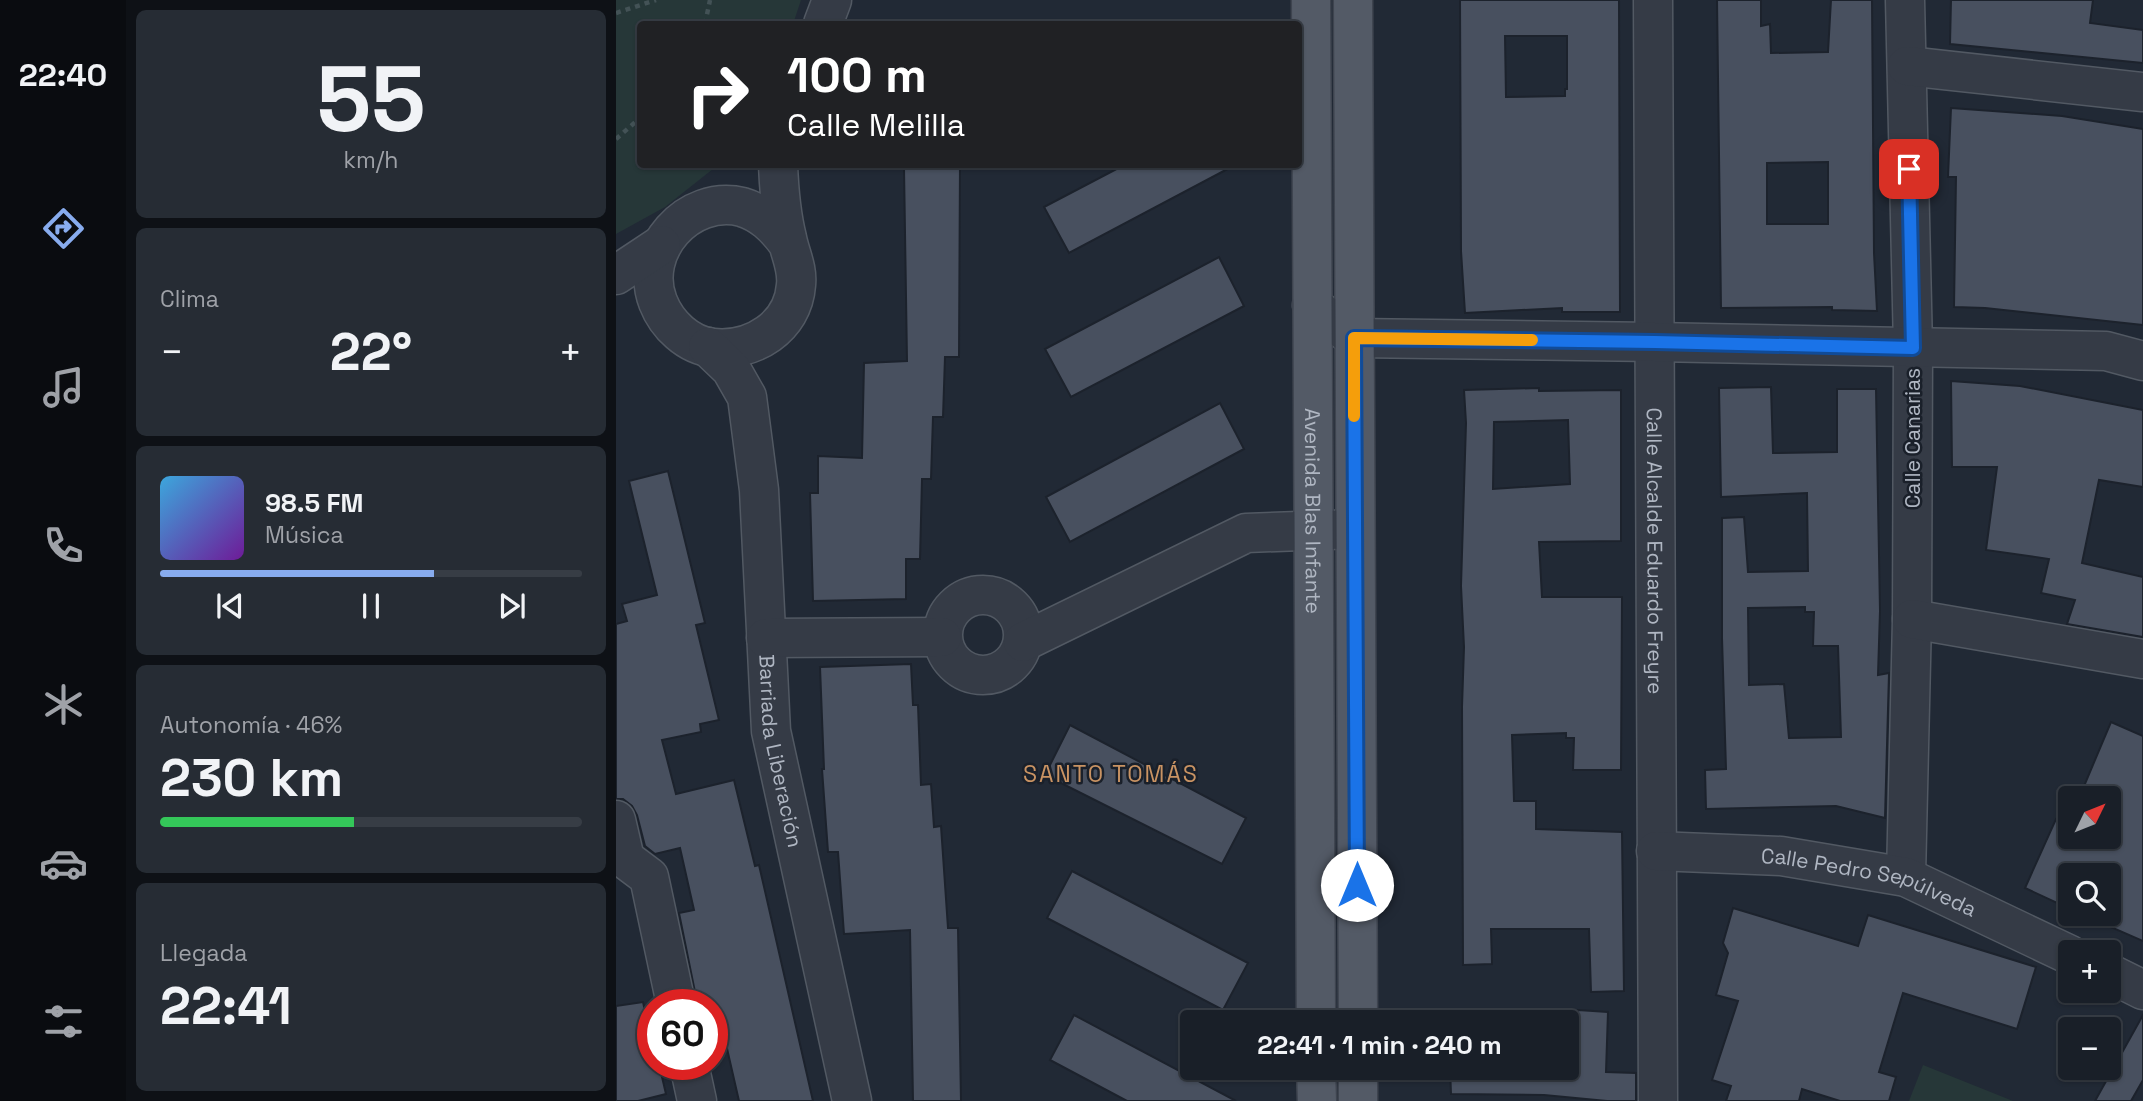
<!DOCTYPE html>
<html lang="es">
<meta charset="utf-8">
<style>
:root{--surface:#191f28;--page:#262c34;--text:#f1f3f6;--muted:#9fa2a8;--line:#373d45;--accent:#88acee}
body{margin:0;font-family:"Space Grotesk",sans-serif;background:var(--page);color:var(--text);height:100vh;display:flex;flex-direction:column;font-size:26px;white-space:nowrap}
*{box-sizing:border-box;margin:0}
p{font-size:23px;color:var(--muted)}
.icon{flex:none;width:38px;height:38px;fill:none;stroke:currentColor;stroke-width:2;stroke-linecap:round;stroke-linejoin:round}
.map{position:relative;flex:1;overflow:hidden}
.drawer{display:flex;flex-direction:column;gap:10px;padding:10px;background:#0e1116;width:490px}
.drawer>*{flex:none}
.banner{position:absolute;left:21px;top:21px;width:665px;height:147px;border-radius:7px;box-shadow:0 2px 5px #0004,0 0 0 2px var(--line);background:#202124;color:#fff;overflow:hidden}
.needle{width:46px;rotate:47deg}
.buttons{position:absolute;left:1442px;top:786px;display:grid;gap:14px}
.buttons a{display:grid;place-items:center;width:63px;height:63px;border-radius:7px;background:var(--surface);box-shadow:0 2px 5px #0004,0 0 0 2px var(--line);font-size:35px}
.speed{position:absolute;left:21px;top:989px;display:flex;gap:14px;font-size:35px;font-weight:700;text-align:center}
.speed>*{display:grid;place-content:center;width:91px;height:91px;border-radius:50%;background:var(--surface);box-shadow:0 2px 5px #0004,0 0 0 2px var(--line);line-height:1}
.speed .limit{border:10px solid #d22;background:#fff;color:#111}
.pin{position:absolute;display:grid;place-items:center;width:60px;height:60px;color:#fff;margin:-30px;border-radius:14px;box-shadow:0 4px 10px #0006}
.me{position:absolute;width:77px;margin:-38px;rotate:0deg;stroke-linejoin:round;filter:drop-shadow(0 0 5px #0008)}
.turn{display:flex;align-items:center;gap:24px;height:147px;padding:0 35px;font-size:32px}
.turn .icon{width:91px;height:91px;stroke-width:2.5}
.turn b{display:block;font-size:49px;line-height:60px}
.big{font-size:52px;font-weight:700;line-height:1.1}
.drawer .card{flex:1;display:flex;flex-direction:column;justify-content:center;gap:10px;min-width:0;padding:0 24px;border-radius:10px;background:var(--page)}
.drawer .dial{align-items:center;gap:0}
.dial b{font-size:91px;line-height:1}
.song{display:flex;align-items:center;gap:21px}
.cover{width:84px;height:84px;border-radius:10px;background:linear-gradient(135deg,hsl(200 70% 55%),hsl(280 70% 35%))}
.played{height:7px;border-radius:4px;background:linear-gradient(90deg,var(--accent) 65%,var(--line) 65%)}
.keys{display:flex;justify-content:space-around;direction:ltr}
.heat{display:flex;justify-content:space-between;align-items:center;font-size:38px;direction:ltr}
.charge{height:10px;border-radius:5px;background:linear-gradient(90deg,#34c759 46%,var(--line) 0)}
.trip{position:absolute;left:564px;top:1010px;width:399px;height:70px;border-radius:7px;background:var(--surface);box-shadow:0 2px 5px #0004,0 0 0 2px var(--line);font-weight:700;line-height:70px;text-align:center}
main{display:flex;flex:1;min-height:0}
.dock{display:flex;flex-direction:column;width:126px;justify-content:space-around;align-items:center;background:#0a0c10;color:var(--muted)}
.dock .icon{width:49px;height:49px}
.dock .active{color:var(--accent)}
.dock b{font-size:32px;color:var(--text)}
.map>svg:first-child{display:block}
.green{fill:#263738}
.building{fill:#48505f;stroke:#1c222c;stroke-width:2;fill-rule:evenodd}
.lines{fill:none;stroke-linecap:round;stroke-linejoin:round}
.minor-casing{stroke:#525963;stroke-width:41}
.major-casing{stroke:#3e444f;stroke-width:41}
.path{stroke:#435256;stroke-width:4.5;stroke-dasharray:5 5;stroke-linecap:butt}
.minor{stroke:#353b46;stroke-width:38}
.major{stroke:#535a66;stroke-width:38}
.route-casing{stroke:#114b97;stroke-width:18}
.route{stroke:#1a73e8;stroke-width:12}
.slow{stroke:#f59e0b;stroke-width:12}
.labels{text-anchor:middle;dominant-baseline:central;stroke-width:5;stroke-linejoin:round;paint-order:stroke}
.street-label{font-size:21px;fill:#afb6c2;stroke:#1a202a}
.neighbourhood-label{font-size:23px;letter-spacing:2px;fill:#c99363;stroke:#1a202a}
</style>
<main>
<nav class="dock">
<b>22:40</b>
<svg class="icon active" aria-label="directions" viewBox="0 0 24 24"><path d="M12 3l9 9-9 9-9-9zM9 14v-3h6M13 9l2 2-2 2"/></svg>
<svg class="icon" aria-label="music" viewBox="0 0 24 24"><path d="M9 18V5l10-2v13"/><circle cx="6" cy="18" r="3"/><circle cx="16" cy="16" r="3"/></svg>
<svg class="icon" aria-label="phone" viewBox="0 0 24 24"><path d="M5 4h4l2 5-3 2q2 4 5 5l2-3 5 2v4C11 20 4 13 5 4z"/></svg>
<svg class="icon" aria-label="climate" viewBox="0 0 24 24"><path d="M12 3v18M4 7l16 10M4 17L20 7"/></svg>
<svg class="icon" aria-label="car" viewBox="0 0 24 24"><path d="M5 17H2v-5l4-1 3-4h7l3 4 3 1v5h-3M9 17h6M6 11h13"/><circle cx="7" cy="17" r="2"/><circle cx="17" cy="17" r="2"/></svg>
<svg class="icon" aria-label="filters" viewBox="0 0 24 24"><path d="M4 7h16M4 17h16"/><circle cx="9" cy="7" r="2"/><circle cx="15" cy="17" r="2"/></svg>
</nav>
<section class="drawer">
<div class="card dial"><b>55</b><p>km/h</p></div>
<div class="card"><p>Clima</p>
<div class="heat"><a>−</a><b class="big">22°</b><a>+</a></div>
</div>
<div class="card">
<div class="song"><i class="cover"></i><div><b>98.5 FM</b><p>Música</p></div></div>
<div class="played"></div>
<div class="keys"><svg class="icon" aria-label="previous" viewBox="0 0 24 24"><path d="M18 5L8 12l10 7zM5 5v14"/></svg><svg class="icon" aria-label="pause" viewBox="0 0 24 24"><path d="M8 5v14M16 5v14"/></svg><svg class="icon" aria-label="next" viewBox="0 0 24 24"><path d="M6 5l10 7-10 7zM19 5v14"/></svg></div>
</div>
<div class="card"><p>Autonomía · 46%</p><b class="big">230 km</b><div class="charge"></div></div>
<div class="card"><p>Llegada</p><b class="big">22:41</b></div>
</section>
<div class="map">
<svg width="1527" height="1101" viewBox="0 0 1527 1101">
<rect width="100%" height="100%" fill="#212935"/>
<!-- green -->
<g class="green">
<path d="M0,0H185L177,24H24V164L102,165L49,207L0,234Z"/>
<path d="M1307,1065L1397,1101H1293Z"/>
</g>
<!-- building -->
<g class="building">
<path d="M844,0H1003L1004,312H946V308L849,313L845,251ZM889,36H951V89H949V96L890,97Z"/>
<path d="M1101,0H1145V26L1154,24L1155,53L1212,52L1215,0H1256L1258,253L1261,311L1216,310V307L1105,308ZM1212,162V224H1151V163Z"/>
<path d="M1335,0H1477L1474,23L1527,30V63L1334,44Z"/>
<path d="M1335,108L1446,116L1527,129V325L1369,308L1338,307L1340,177H1332Z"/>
<path d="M304,164H344L343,357H329L327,417H317L315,479H306L304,559H290V599L197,601L194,493H202V456L246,458L248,363L291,361L288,168H304Z"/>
<path d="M510,164H621L453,253L428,207Z"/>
<path d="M603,257L628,306L455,397L429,349Z"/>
<path d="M1335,381L1404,386L1527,410V487L1483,480L1466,563L1527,577V637L1451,624L1459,600L1425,593L1433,559L1370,550L1381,467H1336Z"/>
<path d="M1155,387L1157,453L1221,452V389H1260L1264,611L1262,675L1273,673L1269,818L1220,806L1090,809L1089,770L1110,769L1106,638V518L1128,517L1132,572L1192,571L1191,493L1105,497L1103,388ZM1189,607V612H1198L1197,646H1222L1225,737L1173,738L1168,684L1133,685L1132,608Z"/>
<path d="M923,388V391L1005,390V541L923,542L926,597H1006L1005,770H957L958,738H950V733L896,735L898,801H920V829L1006,832L1008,991L975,992L973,929H875L876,964L847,965L846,707L848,647L845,586L850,423L848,390ZM952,420L954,484L877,489L878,422Z"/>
<path d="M604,403L628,449L454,542L430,497Z"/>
<path d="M52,471L89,623L80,625L103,720L84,724L85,732L46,740L60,794L118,780L139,866L143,865L197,1101H123L104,1018L96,1020V1004H82L81,1002L63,913L78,910L64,848L39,854L29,846L21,815L16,806L7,799H0V624L11,621L6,604L41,595L13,481Z"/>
<path d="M295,664L297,705H302L305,785L315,784L318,827L325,826L332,928H342L345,1101H297L294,930L228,934L222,852H212L206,769H208L204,667Z"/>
<path d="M1495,722L1527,736V941L1465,914H1493V875H1454V909L1409,888L1440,819L1451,824L1454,818V836H1493V798H1463Z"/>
<path d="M454,725L630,818L606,864L429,775Z"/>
<path d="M456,871L632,963L607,1010L431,918Z"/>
<path d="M1117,908L1242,946L1252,915L1420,967L1401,1029L1287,993L1263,1072L1280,1077L1273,1101H1224L1186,1089L1183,1101H1110L1115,1086L1096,1080L1122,1001L1100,995L1112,953L1107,943Z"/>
<path d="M27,1002L37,1046V1064H43L50,1094L22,1101H0V1006Z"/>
<path d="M962,1010L992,1012L990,1072L1020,1073V1101H991L928,1095L835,1094L834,1068H950V1022H834V1015L962,1016Z"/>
<path d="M458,1015L620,1101H511L434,1060Z"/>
<path d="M1527,1015V1080L1515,1101H1479Z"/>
</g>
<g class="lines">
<defs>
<g id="minor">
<path id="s1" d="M1037,0L1042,1101"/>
<path d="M1289,0L1297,348L1296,619L1290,877"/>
<path d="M207,24L216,0"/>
<path d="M1291,66L1527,92"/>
<path d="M162,164C163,190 165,214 171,238C174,254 182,268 180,285C177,327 137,352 97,348C72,345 51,325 42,302C22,251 72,194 126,207C146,213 159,226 171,242"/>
<path d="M0,275L45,245"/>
<path d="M696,305L738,338L1039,342L1490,351L1527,361"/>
<path id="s2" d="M92,347L115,369L131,397L143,490L155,731L236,1101"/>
<circle cx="367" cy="635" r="40"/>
<path d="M1296,619L1527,659"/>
<path d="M150,638L326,637"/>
<path d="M407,642L630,533L739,529"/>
<path d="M0,820L9,859L33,877L60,1004"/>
<path id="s3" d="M1040,851L1165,856L1290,877L1454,955"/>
<path d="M1493,973L1527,990"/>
<path d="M73,1064L81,1101"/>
</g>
<g id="major">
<path id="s4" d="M695,0L700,1022"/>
<path d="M737,0L742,1022"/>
<path d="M700,1068L701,1101"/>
<path d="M742,1068V1101"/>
</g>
</defs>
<!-- minor casing -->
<use href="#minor" class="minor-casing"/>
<!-- major casing -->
<use href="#major" class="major-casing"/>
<!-- path -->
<g class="path">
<path d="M0,13L40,0"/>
<path d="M89,24L94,0"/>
<path d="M0,139L24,118"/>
</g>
<!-- minor -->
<use href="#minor" class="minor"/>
<!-- major -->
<use href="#major" class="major"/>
</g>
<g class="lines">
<defs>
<path id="route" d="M741,885L738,338L1039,342L1297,348L1293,169"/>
</defs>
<!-- route casing -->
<use href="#route" class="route-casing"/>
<!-- route -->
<use href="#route" class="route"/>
<!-- slow -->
<path class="slow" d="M738,416V338L916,340"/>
</g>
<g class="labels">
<!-- street labels -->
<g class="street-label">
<text transform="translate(1296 438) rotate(-90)">Calle Canarias</text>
<text stroke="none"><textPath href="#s4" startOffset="511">Avenida Blas Infante</textPath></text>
<text stroke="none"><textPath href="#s1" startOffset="551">Calle Alcalde Eduardo Freyre</textPath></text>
<text stroke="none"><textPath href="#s2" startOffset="420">Barriada Liberación</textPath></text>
<text stroke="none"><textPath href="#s3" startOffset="217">Calle Pedro Sepúlveda</textPath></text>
</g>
<!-- neighbourhood labels -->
<g class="neighbourhood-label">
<text x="495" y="774">SANTO TOMÁS</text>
</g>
</g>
</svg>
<div class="buttons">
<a><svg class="needle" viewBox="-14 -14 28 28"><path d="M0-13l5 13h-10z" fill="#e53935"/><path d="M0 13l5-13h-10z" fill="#9fa2a8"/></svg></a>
<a><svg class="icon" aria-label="search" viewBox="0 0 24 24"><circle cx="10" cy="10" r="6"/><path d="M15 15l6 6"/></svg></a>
<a>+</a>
<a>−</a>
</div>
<div class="speed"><div class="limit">60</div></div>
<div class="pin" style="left:1293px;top:169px;background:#d93025"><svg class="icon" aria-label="arrive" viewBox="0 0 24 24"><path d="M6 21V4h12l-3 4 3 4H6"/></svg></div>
<svg class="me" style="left:741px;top:885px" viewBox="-20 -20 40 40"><circle r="19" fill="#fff"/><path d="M0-13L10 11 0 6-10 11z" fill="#1a73e8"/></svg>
<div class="trip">22:41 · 1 min · 240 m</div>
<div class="banner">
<div class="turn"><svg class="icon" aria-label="right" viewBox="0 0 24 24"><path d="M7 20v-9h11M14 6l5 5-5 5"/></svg><div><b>100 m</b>Calle Melilla</div></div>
</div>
</div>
</main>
